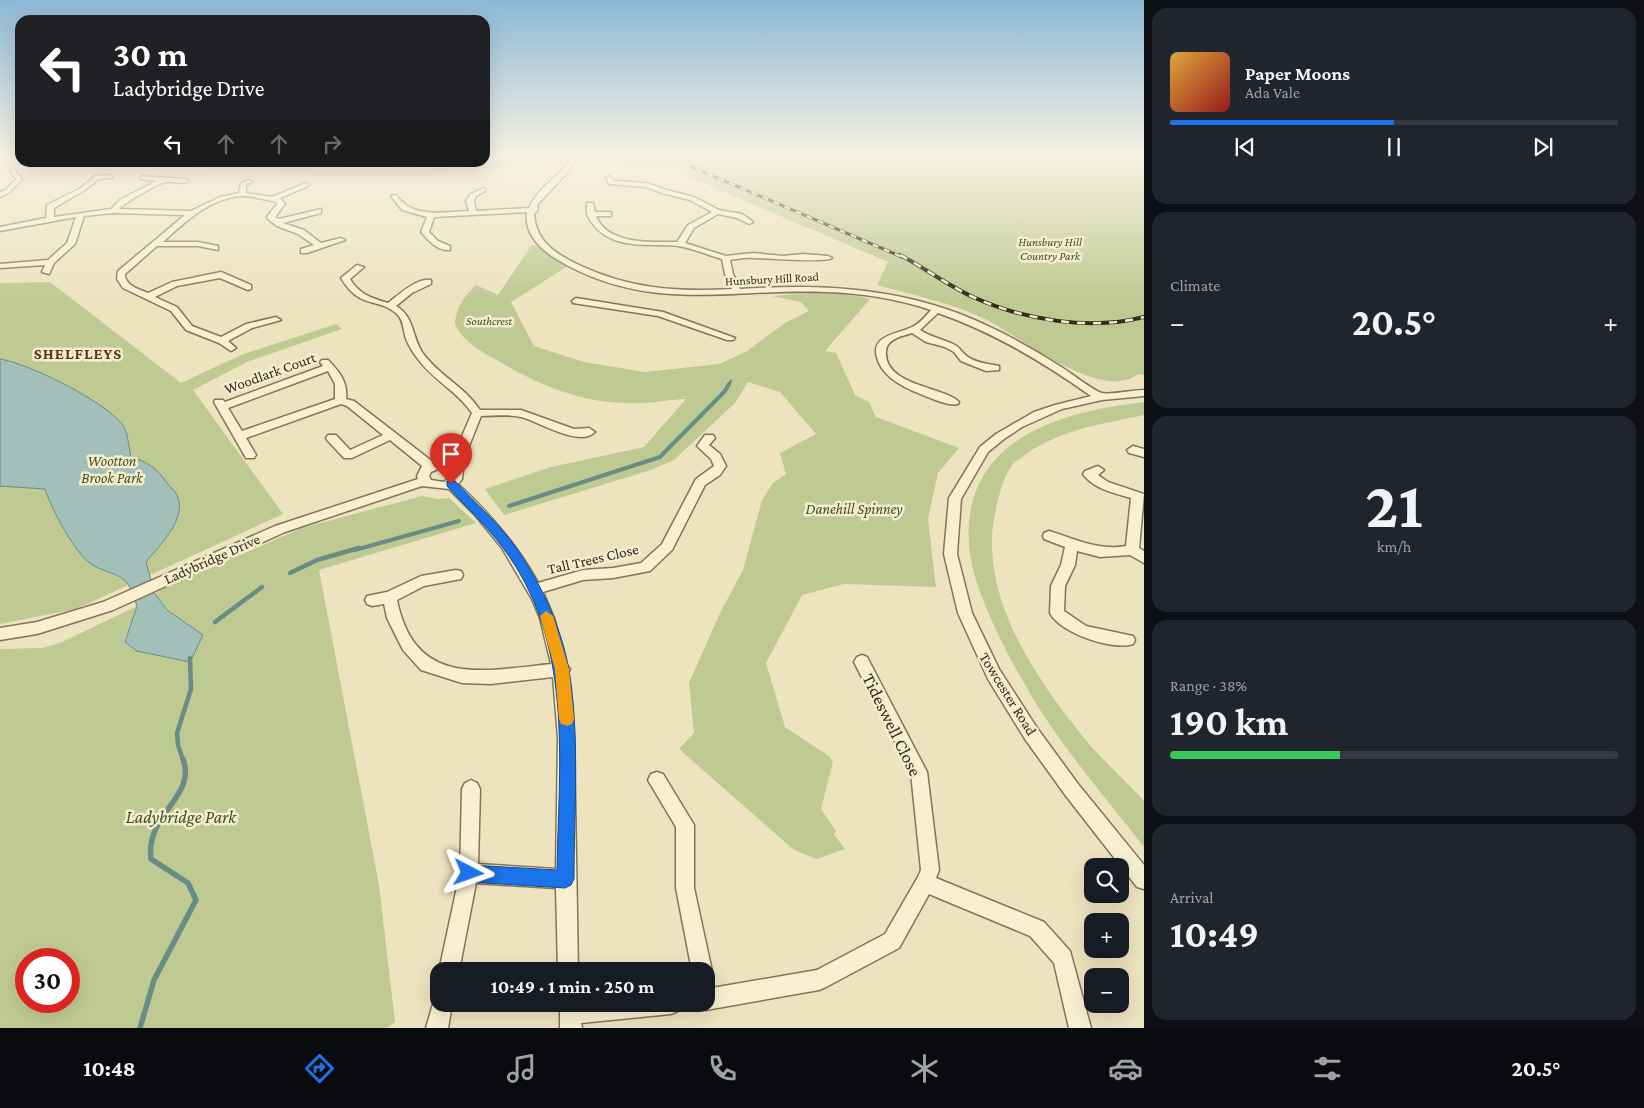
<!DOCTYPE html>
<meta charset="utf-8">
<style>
:root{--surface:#171b24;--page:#20242c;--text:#f1f3f6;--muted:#9ea1a6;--line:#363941;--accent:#1a73e8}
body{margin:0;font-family:"Crimson Pro",serif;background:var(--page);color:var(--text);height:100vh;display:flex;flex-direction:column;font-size:19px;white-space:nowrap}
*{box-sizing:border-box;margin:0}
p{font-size:16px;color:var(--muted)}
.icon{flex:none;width:28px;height:28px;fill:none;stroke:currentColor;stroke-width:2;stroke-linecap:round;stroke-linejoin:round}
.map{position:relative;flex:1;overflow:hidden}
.sheet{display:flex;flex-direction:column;gap:8px;padding:8px;background:#0d0f14;width:500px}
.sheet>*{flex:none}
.hud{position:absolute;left:15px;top:15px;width:475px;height:152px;border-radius:15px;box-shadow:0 5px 20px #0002;background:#202124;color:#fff;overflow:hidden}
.fabs{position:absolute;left:1084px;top:858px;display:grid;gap:10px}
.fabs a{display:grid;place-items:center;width:45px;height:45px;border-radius:10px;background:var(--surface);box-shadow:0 5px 20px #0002;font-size:25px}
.speed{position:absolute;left:15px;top:948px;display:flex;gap:10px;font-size:25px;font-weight:700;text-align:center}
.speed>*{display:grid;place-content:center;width:65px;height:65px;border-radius:50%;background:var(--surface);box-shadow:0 5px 20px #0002;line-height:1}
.speed .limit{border:8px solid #d22;background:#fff;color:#111}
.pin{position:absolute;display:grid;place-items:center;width:42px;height:42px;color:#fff;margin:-51px -21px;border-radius:50% 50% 50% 0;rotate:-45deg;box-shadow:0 0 5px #0007}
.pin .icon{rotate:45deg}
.me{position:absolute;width:55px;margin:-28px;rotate:94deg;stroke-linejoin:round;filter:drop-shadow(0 0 4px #0008)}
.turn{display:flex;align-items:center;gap:18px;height:105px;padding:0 15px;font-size:22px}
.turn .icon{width:65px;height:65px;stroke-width:2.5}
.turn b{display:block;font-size:35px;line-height:42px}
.lanes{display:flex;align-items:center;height:48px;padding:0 15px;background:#0003;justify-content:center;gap:25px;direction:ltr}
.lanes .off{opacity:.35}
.big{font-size:38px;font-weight:700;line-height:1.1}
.sheet .card{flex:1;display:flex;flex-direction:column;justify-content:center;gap:8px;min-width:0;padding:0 18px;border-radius:15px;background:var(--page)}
.sheet .dial{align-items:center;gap:0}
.dial b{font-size:65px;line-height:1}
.song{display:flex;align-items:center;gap:15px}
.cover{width:60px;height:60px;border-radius:8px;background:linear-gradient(135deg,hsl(40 70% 55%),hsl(0 70% 35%))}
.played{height:5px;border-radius:2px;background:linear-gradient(90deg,var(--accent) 50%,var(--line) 50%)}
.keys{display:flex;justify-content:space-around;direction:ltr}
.heat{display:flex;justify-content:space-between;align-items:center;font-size:28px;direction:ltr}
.charge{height:8px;border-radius:4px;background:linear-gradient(90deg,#34c759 38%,var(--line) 0)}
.trip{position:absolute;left:430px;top:962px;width:285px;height:50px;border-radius:15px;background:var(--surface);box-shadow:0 5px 20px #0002;font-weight:700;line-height:50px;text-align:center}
.dock{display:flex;height:80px;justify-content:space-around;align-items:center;background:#090b0e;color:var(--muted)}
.dock .icon{width:35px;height:35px}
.dock .active{color:var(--accent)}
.dock b{font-size:22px;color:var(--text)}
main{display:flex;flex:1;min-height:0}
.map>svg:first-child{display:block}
.green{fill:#bfca93;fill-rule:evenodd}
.water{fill:#a2bfb9;stroke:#6a8c86}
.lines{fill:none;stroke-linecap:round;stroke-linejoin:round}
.stream-far3{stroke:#6a8c86;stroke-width:2.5}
.stream-far2{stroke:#6a8c86;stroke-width:4}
.stream-far1{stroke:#6a8c86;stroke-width:4.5}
.stream{stroke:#6a8c86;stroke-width:5.5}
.minor-casing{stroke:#857458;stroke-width:3}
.minor{fill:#f8f0d1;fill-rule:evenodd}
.rail-far1-casing{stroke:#352a1c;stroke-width:3}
.rail-casing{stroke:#352a1c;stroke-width:4}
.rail-far1{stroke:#f4edce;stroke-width:2;stroke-dasharray:6;stroke-linecap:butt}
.rail{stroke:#f4edce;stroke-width:2.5;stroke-dasharray:8;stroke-linecap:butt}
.route{fill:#1a73e8;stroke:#114b97}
.slow{fill:#f59e0b}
.labels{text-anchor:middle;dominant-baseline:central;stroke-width:5;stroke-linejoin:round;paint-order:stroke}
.far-park-label{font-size:12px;font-style:italic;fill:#415123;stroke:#f4edce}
.far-street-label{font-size:12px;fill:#352a1c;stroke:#f4edce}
.street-label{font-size:15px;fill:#352a1c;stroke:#f4edce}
.park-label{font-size:15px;font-style:italic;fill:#415123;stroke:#f4edce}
.far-district-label{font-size:16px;font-weight:bold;letter-spacing:1px;fill:#61301c;stroke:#f4edce}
.near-street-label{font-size:18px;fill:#352a1c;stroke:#f4edce}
.near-park-label{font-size:18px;font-style:italic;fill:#415123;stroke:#f4edce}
</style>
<main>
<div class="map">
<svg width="1144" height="1028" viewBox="0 0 1144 1028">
<rect width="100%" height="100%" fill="#ede3bf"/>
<!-- green -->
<g class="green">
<path d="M581,155H1144V375L1138,374C1103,403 1020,337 987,320C953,303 913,295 877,285L888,262L689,177L678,168H644L576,163Z"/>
<path d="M544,156H565L567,163C516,162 467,174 416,176C310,179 204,167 98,163L239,162L386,169L381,163L414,162L417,169L450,167Z"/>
<path d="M536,245L568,266L511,302L534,346L584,362L645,372L719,364L746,352L785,323L809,311L801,302L772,296C804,294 838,290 870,299L825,351L836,353L855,395L869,402L876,417L959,448L938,473L928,519L936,587L844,584L802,595L766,663L785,727L829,756L833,762L821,809L836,831L834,835L845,849L817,859L794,850L679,749L694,733L689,683L721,611L743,570L762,500L773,483L786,474L780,453L816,434L780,392L748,382L735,403L674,460L651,470L504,515L485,489L551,467L644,447L686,399C672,399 656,403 641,403C585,405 540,386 493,358C480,351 459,338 455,323C456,308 465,295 476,285L498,295L531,246Z"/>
<path d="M50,282L181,383L241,355L336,324L342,329L247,362L193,390L283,514L76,609L0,624V283Z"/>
<path d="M1144,402V415C1102,424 1062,429 1026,454C1023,457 1017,460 1014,463C1004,474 999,495 996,509C976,592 1034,676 1084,738C1102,760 1125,780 1144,801V847C1109,802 1070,757 1039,708C1016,672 975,596 970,554C956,443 1054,412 1144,402Z"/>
<path d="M422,496L438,499L449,498L476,523L319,570L379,885L395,1022L387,1028H0V649L42,648L60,643L137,606L162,589L302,528ZM26,959H69V1001H26Z"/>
</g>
<!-- water -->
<path class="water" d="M0,359C28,363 109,403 124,427C128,434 129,449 131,457C146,461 158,469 167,483C170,487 175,491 177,495C188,518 160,545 146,562L155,594L167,610L203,635L190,662L137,651L125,642L137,606C134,599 132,590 128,584C121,573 102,572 91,564C74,552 51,508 45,489L0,486Z"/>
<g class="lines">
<!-- stream-far3 -->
<path class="stream-far3" d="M728,385L731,381"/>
<!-- stream-far2 -->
<g class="stream-far2">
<path d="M509,506L660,457L725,391L729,384"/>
<path d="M355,550L459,521"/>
</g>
<!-- stream-far1 -->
<g class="stream-far1">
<path d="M290,573L317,560L359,548"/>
<path d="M215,622L262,587"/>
<path d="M183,760L178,745L177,733L191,689L190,658"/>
</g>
<!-- stream -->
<path class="stream" d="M140,1028L154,980L196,900L188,883L151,859C145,813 197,798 183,759"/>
<defs>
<g id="minor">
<path d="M573,155H579L567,173L537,205L538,210L534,214C536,242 556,254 579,265C630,289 677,292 732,289L725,274L722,259C708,255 692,248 678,246C649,243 612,251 592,223C587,216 586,212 587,203H593L595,212H611V216H596C607,245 652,242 677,242L688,225L712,212L690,200L662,193L646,187L609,184L606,178L609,176L614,181L647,183L666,190L694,197L719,210L742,214L753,222L749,224L737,218L718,214L694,228L685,243L726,256L753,253L783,256L803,254L828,256L832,258C825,263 766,258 754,258C746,257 738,259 730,260L733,274L740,289C815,284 889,287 960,314C995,328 1027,345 1058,365C1067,370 1095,392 1102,393C1110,395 1134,390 1144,390V396L1102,400L1062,409L1022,427L1004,439L988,452L961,499L957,554L972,613L999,669L1037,728L1078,784L1144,865V889L1137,887L1066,796L1025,739L988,679L958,613L944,554L949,498L980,447L996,434L1034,412L1055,405L1091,396C1043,362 993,332 938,313L920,330C931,337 942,339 953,344C960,347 962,353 968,357C977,363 988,364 999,366V370L986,371L961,361L954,352L945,347L926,342L912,333C902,336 886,339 886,352C884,386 945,387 959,402L958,404C948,407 921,394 911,390C898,384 885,376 879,363C866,334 898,335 914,326C921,322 926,316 931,310C898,299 861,293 827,292C730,288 649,314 558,260C541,250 524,234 527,212L434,217L429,232L438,241L450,246V250C437,251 429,241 421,232L427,217L402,210L391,196L396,195C413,219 443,212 469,211L466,201L471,194L483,188L485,189V191L476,196L474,201L476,211L529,208C538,186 562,176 573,155Z"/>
<path d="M13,168L22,179L10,192L0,197V192L6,190L16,179L10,170Z"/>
<path d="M110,175L112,176V178L99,179L85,190L54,208V217L111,209L120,200L156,181L141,179L140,178L143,176L186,179L189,181C183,185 174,181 166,182C160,182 124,203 119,209L191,211L220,197L239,193L241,183L249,180L252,182L246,185V193L272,197L306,183L308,184V186L280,198L285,204L275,217L279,219L321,209V213L283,223L304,230L321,243L341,238L345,240L307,253H301V249L314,245L298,234L277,226L268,219L267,217L277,204L276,202C265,200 251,195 240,196C209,199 185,222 163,242H198L218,246V250L198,246H157L125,274C125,286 139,289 148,293L172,282L221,272L251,285V289L248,290L220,278L177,286L155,297L177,307L192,326L221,337L246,324L276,317L281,320L252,328L228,341L236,348L231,351L219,343L186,330L171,311L123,288L117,279L118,271L185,215L113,213L84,216L75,244L54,263L49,274L42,272L45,265L0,268V264L48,260L67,243L76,217L0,231V227L46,218L47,205L81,188L95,176Z"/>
<path d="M357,265L364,267L350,279C359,294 371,298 388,303C399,295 416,278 431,280V284L412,293L396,306C414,316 412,336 422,352C438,375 464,386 480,410H521L574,429L589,428L595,432C580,448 538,421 521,417C509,414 493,416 481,416L467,451L457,464L463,470L462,479L458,484C489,513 518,545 538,583L583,570L613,568L641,563L662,544L696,479L714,466L711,459L697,446L705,435H713L715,438L709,445L720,454L726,466L720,475L705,485L672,550L650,571L613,578L583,580L543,592L554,618L566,664L570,669L568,673L574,738L578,971H558L556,888L476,883L459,971H439L460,873L462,789L465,783L471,780L477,783L480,789L478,864L556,869L558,738L553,677L491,684L462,683L421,670L403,650L387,618L384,604L372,606L367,604L365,600L367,596L387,592L421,576L456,570L461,571L463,575L461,579L424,586L397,600C415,688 482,671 551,664L540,618L532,599L502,548L476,516L449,489L422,486L285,532L113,610L37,634L0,640V628L37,622L103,602L275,526L418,479L417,476L422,466L390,440L352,458H344L328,441L326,438L328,435H336L350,450L383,435L347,406L341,404L246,438L256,455L254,458H246L214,402L215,400H223L225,402L323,366L320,362L322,360H328C339,371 348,382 346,399L354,401L433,462L443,459L447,460L456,450L472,413C457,391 433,380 418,359C413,353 409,346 406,339C403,330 404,321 397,314C377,296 361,311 341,278ZM328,371L335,384V399L242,431L228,408ZM443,467L451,471L450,477L444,482L431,480L429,476L431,472Z"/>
<path d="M576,298L663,312L735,338L733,340H727L658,316L573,303L572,301Z"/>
<path d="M1133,446L1144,449V457L1129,453L1127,450Z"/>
<path d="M1098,466L1104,470L1098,475L1108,482L1144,494L1139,548L1144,551V563L1130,555L1100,557L1077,551L1075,565L1065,586L1064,611L1086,626L1133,636L1135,640L1133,644C1113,651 1060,633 1050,613L1051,586L1061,565L1065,547L1044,539L1043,536L1044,533L1049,531C1075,539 1098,551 1126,546L1131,498C1114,493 1094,489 1083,474L1085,471Z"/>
<path d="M862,655L867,657L927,772L939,870L936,878L1044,922L1070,951L1091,1028H1069L1054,963L1030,936L929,894L899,948L826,987L819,990L706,1010L699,1007L697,1004H706V989L817,970L885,934L918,877L921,870L911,773L854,662L857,657Z"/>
<path d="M657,772L663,774L694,825V888L712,971L709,978L706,979V971H692L676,888V827L648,780L651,774Z"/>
<path d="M439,995V1004H452L448,1028H426L435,997Z"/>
<path d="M560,1004H681L678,1011L671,1014L581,1023L582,1028H560Z"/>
</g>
</defs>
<!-- minor casing -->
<use href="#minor" class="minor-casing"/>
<!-- minor -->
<use href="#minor" class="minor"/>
<defs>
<path id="rail-far1" d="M677,155L690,166L902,257"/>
<path id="rail" d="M900,255C925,268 947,285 973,297C1024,320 1090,331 1144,317"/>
</defs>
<!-- rail-far1 casing -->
<use href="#rail-far1" class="rail-far1-casing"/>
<!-- rail casing -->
<use href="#rail" class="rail-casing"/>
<!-- rail-far1 -->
<use href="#rail-far1" class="rail-far1"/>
<!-- rail -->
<use href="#rail" class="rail"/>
</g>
<!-- sky -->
<linearGradient id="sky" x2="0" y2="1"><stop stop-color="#8cb8d5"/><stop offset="0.52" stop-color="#f7f2e2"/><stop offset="1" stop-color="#f7f2e2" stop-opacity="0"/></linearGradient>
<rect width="1144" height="299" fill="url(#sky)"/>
<!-- route -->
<path class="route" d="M451,480L455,481C473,501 495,520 512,542C539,579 561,625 569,670C580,736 574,812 574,879L571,885L565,888L469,882L463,879L461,873L463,867L469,865L557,870C559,760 574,642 503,548C487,526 465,506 447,486V481Z"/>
<!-- slow -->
<path class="slow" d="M546,611L553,616L569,669L574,719L572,724L567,726L561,724L559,719L555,669L540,616Z"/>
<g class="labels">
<!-- far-park labels -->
<g class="far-park-label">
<text x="1050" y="242">Hunsbury Hill<tspan x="1050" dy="14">Country Park</tspan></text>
<text x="489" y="321">Southcrest</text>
</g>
<!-- far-street labels -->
<g class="far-street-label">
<text transform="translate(772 279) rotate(-3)">Hunsbury Hill Road</text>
</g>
<!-- street labels -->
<g class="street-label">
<text transform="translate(270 373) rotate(-20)">Woodlark Court</text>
<text transform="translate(212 559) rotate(-24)">Ladybridge Drive</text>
<text transform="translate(593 559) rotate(-13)">Tall Trees Close</text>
<text transform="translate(1008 694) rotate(58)">Towcester Road</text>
</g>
<!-- park labels -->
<g class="park-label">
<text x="112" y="461">Wootton<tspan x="112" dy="17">Brook Park</tspan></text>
<text x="854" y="509">Danehill Spinney</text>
</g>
<!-- far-district labels -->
<g class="far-district-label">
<text x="78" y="353">SHELFLEYS</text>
</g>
<!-- near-street labels -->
<g class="near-street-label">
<text transform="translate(892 725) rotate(64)">Tideswell Close</text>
</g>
<!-- near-park labels -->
<g class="near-park-label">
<text x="181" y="817">Ladybridge Park</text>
</g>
</g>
</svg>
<div class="fabs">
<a><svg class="icon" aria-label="search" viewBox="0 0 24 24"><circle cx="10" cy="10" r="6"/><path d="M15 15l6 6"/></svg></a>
<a>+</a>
<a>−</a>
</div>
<div class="speed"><div class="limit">30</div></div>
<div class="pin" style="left:451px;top:484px;background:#d93025"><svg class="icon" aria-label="arrive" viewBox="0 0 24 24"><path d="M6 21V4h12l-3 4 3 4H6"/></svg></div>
<svg class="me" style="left:469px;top:873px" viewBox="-20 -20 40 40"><path d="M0-17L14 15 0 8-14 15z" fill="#1a73e8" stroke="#fff" stroke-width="4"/></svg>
<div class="trip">10:49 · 1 min · 250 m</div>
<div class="hud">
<div class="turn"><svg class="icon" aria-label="left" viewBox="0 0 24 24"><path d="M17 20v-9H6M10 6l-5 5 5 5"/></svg><div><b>30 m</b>Ladybridge Drive</div></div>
<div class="lanes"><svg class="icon" aria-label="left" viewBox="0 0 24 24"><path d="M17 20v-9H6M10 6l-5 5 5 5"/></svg><svg class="icon off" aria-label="ahead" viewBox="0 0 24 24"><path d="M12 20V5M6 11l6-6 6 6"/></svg><svg class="icon off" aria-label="ahead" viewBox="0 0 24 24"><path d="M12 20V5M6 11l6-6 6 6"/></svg><svg class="icon off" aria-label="right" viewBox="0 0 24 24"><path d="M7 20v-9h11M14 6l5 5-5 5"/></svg></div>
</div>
</div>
<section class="sheet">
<div class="card">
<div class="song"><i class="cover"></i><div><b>Paper Moons</b><p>Ada Vale</p></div></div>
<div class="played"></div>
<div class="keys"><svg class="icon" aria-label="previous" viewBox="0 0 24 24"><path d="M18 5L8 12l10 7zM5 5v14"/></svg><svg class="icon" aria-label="pause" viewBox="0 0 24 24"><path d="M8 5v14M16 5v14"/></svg><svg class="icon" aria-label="next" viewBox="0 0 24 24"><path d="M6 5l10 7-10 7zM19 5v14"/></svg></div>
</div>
<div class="card"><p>Climate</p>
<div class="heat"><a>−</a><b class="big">20.5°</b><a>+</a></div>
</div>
<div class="card dial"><b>21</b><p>km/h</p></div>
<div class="card"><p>Range · 38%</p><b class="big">190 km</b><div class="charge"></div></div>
<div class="card"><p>Arrival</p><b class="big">10:49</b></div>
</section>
</main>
<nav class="dock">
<b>10:48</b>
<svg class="icon active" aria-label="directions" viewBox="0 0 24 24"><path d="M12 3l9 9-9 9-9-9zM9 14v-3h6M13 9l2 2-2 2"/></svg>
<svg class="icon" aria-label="music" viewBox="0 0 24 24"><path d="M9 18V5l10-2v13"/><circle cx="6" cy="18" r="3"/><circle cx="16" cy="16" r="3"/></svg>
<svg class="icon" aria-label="phone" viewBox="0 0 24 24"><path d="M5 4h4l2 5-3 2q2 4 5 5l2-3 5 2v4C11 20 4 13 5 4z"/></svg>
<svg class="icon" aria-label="climate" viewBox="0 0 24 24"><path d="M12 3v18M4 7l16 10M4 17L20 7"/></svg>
<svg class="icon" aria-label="car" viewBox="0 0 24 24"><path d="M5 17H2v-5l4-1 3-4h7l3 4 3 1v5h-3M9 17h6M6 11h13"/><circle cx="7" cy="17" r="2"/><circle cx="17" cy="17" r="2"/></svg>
<svg class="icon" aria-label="filters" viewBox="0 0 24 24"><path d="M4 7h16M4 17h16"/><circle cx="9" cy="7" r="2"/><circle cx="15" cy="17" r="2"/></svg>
<b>20.5°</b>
</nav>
